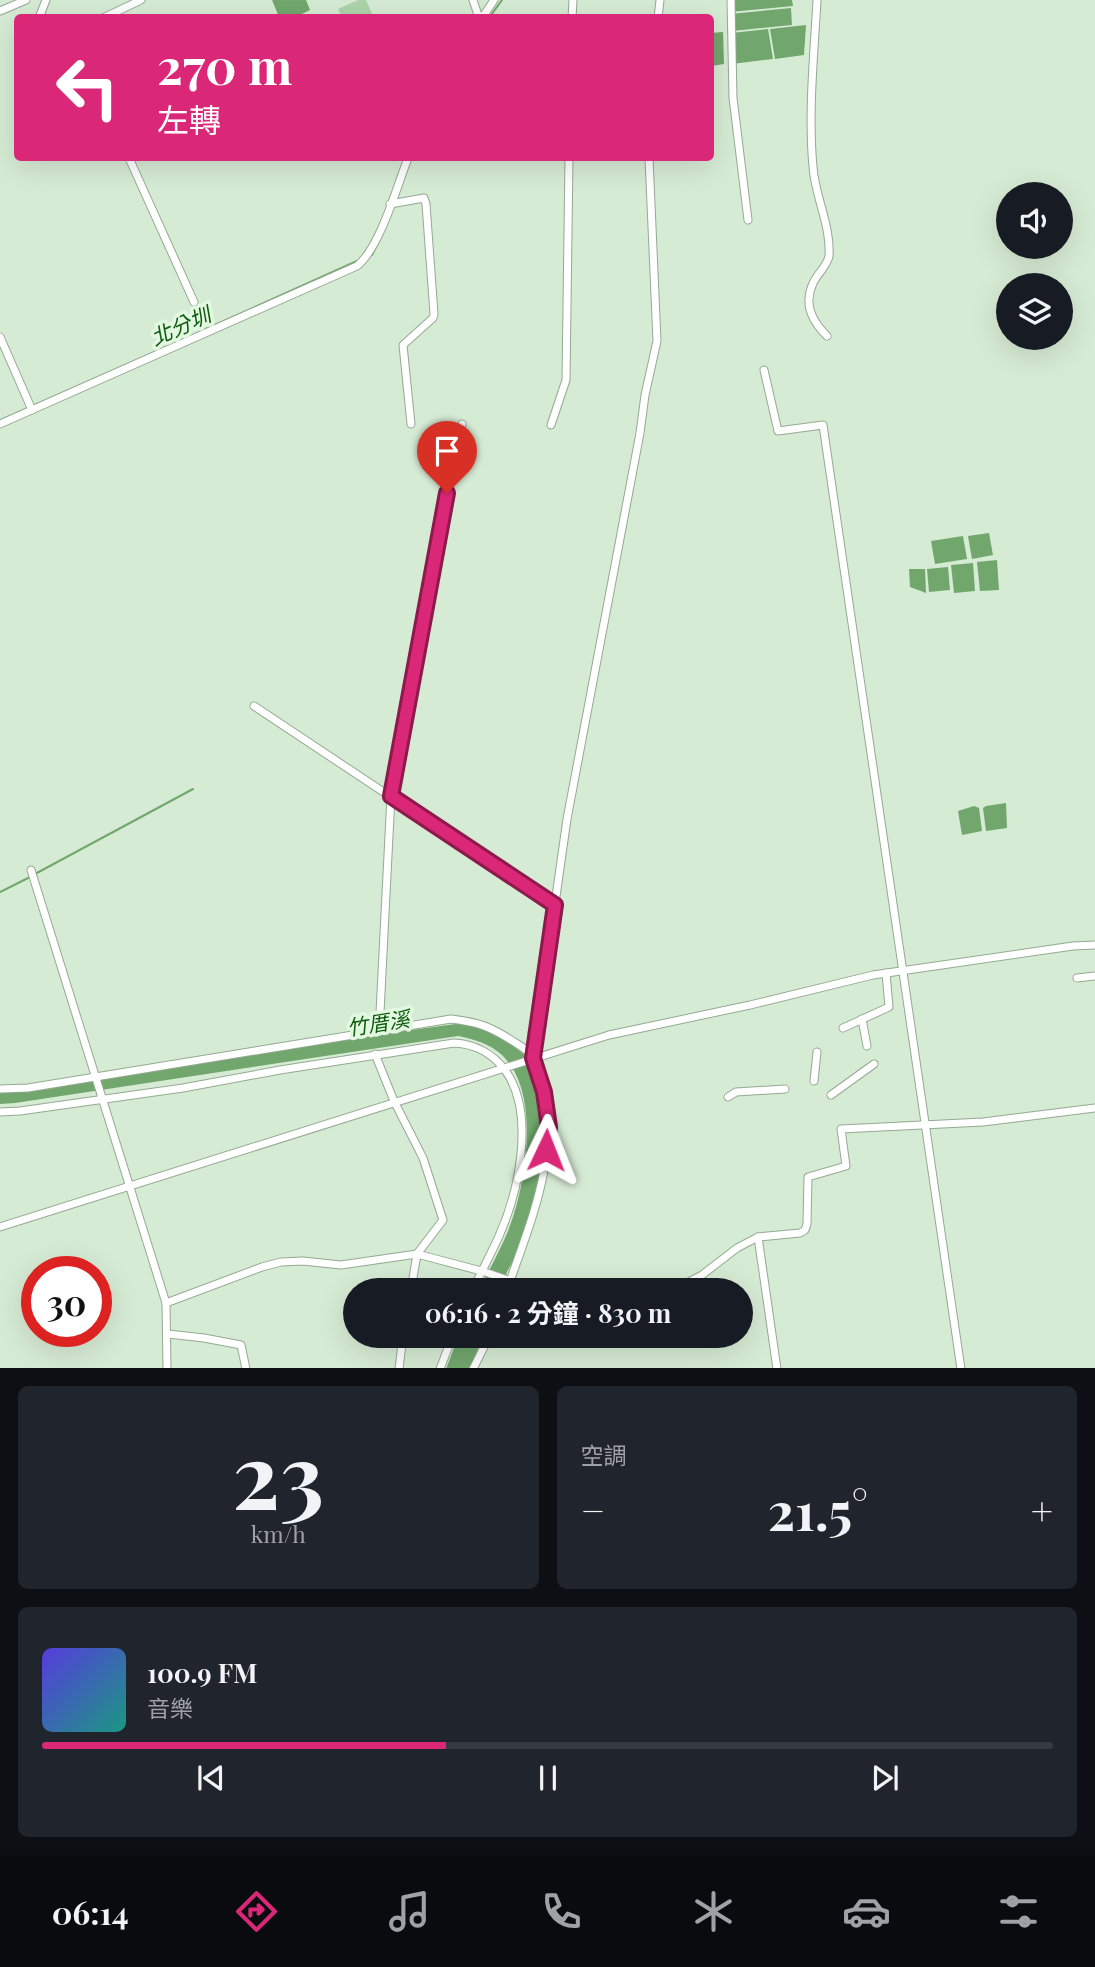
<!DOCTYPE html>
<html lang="zh-TW">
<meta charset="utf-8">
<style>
:root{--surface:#171b24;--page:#20242c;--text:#f1f3f6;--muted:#9ea1a6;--line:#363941;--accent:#db2777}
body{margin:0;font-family:"Playfair Display","Noto Sans TC",serif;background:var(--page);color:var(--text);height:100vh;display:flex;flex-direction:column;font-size:26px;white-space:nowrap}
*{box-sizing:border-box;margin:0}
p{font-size:23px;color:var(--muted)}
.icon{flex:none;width:38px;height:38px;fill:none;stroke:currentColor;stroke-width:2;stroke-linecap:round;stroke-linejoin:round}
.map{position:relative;height:1368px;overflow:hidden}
.sheet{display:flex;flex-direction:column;gap:18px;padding:18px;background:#0d0f14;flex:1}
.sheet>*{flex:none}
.hud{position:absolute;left:14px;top:14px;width:700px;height:147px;border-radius:7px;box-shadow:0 7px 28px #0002;background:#db2777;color:#fff;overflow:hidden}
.controls{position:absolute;left:996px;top:182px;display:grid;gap:14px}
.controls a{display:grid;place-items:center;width:77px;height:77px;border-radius:50%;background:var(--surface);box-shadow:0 7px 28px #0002;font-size:35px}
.speed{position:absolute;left:21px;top:1256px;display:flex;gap:14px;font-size:35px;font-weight:700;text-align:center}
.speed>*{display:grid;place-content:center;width:91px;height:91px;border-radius:50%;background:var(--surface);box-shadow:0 7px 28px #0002;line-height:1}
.speed .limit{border:10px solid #d22;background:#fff;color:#111}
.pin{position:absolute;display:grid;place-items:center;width:60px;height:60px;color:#fff;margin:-72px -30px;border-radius:50% 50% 50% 0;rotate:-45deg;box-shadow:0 0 7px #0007}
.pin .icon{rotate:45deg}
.me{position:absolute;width:77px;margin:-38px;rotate:2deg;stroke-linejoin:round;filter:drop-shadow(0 0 5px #0008)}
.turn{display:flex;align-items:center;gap:24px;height:147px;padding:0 28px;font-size:32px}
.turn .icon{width:91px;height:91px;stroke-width:2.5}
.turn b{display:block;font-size:49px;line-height:60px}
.big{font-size:52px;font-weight:700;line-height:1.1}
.sheet .card{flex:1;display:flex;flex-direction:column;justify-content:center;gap:10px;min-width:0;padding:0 24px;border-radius:10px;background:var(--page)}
.sheet .dial{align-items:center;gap:0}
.dial b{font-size:91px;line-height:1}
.song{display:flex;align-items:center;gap:21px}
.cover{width:84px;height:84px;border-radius:10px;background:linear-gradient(135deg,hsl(250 70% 55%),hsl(170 70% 35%))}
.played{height:7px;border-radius:4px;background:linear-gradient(90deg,var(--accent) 40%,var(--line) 40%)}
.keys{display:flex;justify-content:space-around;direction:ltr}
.heat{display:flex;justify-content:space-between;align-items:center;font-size:38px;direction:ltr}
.sheet .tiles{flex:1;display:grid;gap:18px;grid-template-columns:1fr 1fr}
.card:last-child{grid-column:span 2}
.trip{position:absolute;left:343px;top:1278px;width:410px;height:70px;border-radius:35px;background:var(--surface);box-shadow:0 7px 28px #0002;font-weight:700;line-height:70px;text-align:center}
.tabs{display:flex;height:112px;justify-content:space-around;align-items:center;background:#090b0e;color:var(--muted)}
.tabs .icon{width:49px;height:49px}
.tabs .active{color:var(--accent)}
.tabs b{font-size:32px;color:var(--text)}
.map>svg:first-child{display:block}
.green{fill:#acd4a9}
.water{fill:#71a76d}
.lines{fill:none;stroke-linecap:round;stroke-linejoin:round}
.stream{stroke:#71a76d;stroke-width:2}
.minor-casing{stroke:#95a993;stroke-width:9}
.minor{stroke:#fff;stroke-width:7}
.route-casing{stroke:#8e194d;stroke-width:18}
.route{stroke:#db2777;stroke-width:12}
.labels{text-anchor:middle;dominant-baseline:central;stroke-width:7;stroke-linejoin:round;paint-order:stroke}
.water-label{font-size:21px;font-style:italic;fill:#0a5a0b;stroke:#e3f8e1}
</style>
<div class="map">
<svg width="1095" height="1369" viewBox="0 0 1095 1369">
<rect width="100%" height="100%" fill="#d6ebd4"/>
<!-- green -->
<path class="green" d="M358,0H366L373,16L342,17L338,9Z"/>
<!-- water -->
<g class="water">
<path d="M272,0H306L310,10L296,17H279Z"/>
<path d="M729,0H792L793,6L730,12Z"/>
<path d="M791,8L792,25L732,31L730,14Z"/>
<path d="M806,25L804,55L775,59L770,29Z"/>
<path d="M768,29L773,59L732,64L731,33Z"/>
<path d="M723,32L724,64L711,66V33Z"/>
<path d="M989,533L993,555L972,559L968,536Z"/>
<path d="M963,536L967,559L935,564L931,541Z"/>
<path d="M997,560L999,590L980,591L977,562Z"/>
<path d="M973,563L975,591L954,593L951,565Z"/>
<path d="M948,567L950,590L929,592L927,569Z"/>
<path d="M909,569H925L926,593L910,587Z"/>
<path d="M1006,803L1007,828L986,831L983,808L986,806Z"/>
<path d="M974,806L979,808L982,831L962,835L958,811Z"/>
<path d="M463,1023L490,1029L525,1055L540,1096L544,1135L541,1180L522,1244L507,1272L500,1290H479C489,1270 500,1251 508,1231C526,1186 542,1093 502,1055C490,1044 474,1039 458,1036L15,1103L0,1104V1088L46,1085L279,1048Z"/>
<path d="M459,1335H483L471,1368L446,1369Z"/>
</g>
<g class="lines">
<!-- stream -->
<g class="stream">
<path d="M489,18L502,0"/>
<path d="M372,255L380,239"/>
<path d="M206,329L357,261"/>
<path d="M35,874L193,789"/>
<path d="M0,892L30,877"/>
</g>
<defs>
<g id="minor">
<path d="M473,0L479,18"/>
<path d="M731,0L733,98L748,220"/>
<path d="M817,0C814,55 808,112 813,167C815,197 831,225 829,256C827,269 810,277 809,299C808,314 817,326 827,336"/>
<path d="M0,11L26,0"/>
<path d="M39,18L46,0"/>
<path d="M103,18L141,0"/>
<path d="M482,18L494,0"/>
<path d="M572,18L573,0"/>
<path d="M658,18L660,0"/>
<path d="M129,158L194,302"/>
<path d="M390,204L424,198L426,204L434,314L433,318L403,345L411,424"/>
<path d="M0,337L32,410"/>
<path d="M764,370L778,431L823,425L961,1369"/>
<path d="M0,424L357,266C380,248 397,186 408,158"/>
<path d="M551,425L566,380L569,158"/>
<path d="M254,706L555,906"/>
<path d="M31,870L166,1303L167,1369"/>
<path d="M1077,978L1095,976"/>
<path d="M862,1019L867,1046"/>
<path d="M843,1028L889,1007L886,973"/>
<path d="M379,1032L391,796L433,562L462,424"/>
<path d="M375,1054L394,1101L423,1158L443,1220L417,1254L411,1290"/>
<path d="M533,1058L567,819L640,433L645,395L657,341L649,158"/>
<path d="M814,1081L817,1052"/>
<path d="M0,1089L28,1088L451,1019C477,1022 489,1026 511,1040C517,1044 524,1047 529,1053C535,1059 536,1069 539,1077C564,1149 530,1222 507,1290"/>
<path d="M831,1095L874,1064"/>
<path d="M728,1097L736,1092L785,1089"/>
<path d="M0,1112L20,1111L183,1088L280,1070L454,1043C475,1044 493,1054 505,1070C536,1113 519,1191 499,1236C491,1254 481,1272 473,1290"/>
<path d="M0,1227L609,1035L750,1005L873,975L1073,946L1095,945"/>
<path d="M758,1237L777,1369"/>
<path d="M673,1290L702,1275L737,1248L758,1237L800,1233L805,1230L807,1224L808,1177L846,1166L841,1129L983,1122L1095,1108"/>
<path d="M166,1303L262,1267L281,1262L303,1261L341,1265L417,1254L485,1272L536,1290"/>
<path d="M168,1334L204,1338L241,1345L246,1369"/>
<path d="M399,1369L403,1335"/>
<path d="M440,1369L453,1335"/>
<path d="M473,1369L490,1335"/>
</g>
</defs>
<!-- minor casing -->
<use href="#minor" class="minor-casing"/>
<!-- minor -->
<use href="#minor" class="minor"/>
</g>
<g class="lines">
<defs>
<path id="route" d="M447,493L391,796L555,905L533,1058L544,1092L549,1127L546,1150"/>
</defs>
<!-- route casing -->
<use href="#route" class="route-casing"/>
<!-- route -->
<use href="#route" class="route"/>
</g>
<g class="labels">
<!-- water labels -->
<g class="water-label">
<text transform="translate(180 325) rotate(-24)">北分圳</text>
<text transform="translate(378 1022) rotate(-9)">竹厝溪</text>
</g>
</g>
</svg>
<div class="controls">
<a><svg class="icon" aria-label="sound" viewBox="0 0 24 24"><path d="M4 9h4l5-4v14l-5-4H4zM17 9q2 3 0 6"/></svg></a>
<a><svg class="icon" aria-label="layers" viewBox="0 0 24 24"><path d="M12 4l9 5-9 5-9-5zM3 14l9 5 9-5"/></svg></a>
</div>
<div class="speed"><div class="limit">30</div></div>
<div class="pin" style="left:447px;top:493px;background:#d93025"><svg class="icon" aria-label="arrive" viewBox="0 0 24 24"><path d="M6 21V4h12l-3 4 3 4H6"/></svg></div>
<svg class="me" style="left:546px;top:1150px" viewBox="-20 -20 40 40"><path d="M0-17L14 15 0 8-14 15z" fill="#db2777" stroke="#fff" stroke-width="4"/></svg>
<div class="trip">06:16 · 2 分鐘 · 830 m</div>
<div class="hud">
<div class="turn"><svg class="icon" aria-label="left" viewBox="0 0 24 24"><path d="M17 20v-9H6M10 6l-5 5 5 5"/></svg><div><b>270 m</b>左轉</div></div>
</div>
</div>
<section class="sheet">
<div class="tiles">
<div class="card dial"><b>23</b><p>km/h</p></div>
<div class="card"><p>空調</p>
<div class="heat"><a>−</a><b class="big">21.5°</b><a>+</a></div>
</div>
<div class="card">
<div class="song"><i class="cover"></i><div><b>100.9 FM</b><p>音樂</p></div></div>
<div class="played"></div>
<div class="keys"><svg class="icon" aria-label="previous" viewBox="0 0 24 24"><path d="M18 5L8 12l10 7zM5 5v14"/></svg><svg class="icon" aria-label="pause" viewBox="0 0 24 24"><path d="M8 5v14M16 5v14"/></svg><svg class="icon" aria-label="next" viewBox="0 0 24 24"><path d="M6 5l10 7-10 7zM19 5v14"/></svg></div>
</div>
</div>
</section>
<nav class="tabs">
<b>06:14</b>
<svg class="icon active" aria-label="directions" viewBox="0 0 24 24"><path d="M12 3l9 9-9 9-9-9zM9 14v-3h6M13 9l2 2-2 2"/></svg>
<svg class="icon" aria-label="music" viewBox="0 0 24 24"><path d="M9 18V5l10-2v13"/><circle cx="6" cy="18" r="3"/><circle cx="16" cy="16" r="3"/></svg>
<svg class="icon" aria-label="phone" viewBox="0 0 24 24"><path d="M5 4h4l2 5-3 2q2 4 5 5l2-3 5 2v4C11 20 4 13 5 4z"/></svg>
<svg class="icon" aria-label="climate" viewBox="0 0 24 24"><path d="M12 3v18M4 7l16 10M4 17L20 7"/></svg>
<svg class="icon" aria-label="car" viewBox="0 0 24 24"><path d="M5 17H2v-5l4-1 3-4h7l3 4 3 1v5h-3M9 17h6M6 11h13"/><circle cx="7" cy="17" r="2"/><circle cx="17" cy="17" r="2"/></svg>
<svg class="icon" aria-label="filters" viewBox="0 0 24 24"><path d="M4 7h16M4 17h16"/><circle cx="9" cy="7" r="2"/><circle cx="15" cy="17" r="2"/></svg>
</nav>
